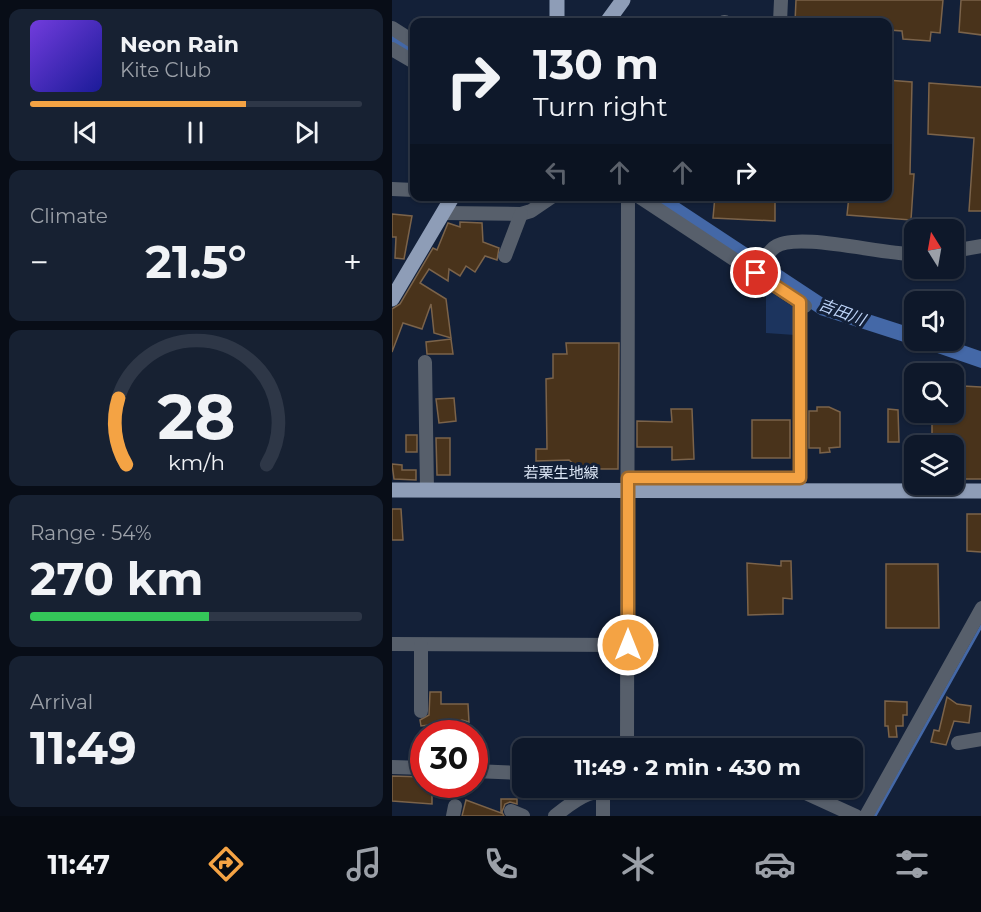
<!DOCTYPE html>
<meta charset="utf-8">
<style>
:root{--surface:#0e182a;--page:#172132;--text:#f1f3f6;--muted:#9ba0a8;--line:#2e3747;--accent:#f4a344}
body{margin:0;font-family:Montserrat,"Noto Sans JP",sans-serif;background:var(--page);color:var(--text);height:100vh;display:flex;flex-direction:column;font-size:22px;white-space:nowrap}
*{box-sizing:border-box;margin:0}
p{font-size:20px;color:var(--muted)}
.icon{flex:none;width:33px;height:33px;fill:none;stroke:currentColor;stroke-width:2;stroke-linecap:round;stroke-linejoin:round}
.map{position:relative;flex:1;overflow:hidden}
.drawer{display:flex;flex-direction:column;gap:9px;padding:9px;background:#080d17;width:392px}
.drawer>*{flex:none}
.banner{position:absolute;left:18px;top:18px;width:482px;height:183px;border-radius:12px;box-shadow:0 2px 4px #0004,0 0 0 2px var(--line);background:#0e182a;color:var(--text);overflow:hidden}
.needle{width:39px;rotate:349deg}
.controls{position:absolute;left:512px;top:219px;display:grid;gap:12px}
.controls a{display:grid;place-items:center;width:60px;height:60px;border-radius:12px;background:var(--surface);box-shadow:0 2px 4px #0004,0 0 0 2px var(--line);font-size:30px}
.speed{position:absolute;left:18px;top:720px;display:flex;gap:12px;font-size:30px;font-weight:700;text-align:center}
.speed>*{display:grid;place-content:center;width:78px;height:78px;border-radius:50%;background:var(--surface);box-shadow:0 2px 4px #0004,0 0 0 2px var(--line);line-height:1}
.speed .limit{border:9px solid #d22;background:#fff;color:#111}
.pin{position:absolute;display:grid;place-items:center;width:51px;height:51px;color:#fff;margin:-26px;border:3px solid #fff;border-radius:50%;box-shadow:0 2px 6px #0007}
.me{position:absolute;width:66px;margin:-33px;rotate:0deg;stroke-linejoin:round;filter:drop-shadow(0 0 4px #0008)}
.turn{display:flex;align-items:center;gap:21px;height:126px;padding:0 24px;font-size:27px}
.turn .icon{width:78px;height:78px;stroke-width:2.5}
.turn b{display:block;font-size:42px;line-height:51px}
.lanes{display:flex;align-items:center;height:57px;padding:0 24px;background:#0003;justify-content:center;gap:30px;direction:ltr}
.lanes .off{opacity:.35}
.big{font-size:45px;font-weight:700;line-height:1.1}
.drawer .card{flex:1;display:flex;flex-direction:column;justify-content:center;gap:9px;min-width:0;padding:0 21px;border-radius:12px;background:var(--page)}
.drawer .dial{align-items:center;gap:0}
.dial svg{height:156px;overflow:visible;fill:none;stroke:var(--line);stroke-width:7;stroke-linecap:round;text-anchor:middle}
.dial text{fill:var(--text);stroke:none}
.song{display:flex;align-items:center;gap:18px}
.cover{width:72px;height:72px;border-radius:9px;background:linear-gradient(135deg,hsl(260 70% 55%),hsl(240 70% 35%))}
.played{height:6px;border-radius:3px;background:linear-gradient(90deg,var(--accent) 65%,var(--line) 65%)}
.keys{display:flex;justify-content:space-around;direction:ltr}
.heat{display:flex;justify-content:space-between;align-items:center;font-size:33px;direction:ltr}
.charge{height:9px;border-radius:4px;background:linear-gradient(90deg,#34c759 54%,var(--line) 0)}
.trip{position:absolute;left:120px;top:738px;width:351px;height:60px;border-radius:12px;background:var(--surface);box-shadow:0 2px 4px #0004,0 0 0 2px var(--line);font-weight:700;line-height:60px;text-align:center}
.menu{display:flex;height:96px;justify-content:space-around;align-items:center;background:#060a11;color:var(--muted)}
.menu .icon{width:42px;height:42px}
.menu .selected{color:var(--accent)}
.menu b{font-size:27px;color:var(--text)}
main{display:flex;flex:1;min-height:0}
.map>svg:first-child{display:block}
.green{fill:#1c345e}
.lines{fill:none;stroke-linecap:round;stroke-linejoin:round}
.stream{stroke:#4468a7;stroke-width:3}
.river{stroke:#4468a7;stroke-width:16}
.building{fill:#49331b;stroke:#7b634a;stroke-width:1.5}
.minor{stroke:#575f6b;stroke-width:14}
.major{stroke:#8e9db7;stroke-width:15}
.route-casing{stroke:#9f6a2c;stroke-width:15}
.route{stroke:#f4a344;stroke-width:10}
.labels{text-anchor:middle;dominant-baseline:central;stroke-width:6;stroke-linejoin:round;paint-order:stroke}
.street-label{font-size:15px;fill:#dbe5f5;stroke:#132038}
.water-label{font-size:16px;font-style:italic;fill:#bdd3f7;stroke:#132038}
</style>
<main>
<section class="drawer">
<div class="card">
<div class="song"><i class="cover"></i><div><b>Neon Rain</b><p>Kite Club</p></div></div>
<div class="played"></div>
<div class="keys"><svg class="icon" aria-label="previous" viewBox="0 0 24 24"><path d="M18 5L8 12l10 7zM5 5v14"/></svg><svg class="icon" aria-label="pause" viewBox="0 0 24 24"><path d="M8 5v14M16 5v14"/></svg><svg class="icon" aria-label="next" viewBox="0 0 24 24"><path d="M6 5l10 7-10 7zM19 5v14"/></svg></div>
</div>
<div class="card"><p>Climate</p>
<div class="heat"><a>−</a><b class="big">21.5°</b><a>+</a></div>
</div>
<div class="card dial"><svg viewBox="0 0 100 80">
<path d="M14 69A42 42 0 1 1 86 69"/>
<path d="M14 69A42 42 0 0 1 10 35" stroke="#f4a344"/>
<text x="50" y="56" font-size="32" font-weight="700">28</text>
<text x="50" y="72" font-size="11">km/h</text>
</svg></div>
<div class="card"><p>Range · 54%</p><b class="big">270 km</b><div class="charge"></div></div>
<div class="card"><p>Arrival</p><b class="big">11:49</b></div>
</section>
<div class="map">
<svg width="590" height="816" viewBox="0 0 590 816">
<rect width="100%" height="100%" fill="#132038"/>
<!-- green -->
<path class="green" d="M374,289L403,308V335L374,333Z"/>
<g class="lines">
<!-- stream -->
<path class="stream" d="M483,816L590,625"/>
<!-- river -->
<g class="river">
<path d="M0,40L22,54"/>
<path d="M262,196L432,308L522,337"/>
<path d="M532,340L590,360"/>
</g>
</g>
<!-- building -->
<g class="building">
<path d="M404,0H551L548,33L539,32L538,41L511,39L510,31L497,30L498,22H403Z"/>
<path d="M569,0H590V35L567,32Z"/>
<path d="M495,80L520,82L518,174H522L519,220L455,215L457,196H495Z"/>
<path d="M537,83L590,87V211H577L582,138L536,134Z"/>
<path d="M323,196H383V221L321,218Z"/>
<path d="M0,214L20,216L12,259L3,258L4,237H0Z"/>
<path d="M68,222L90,223L91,242L107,248L105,260L93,256L83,272L74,266L68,276L57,269L56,281L37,269L28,283L54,299L59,338L42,333L39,304L30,329L11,323L0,352V309L8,304L41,248L45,250L56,223L68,227Z"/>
<path d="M59,339L61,354H35L34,342Z"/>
<path d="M174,343H227L226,469H206V478H185L184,466L177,460L144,461V449H155L154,379L161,378V354H175Z"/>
<path d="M571,386L590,387V479H561V446H540V412H561V407L571,406Z"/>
<path d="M62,398L64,421L47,423L44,399Z"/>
<path d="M425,407H437L448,412V447L437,448L438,452L428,453V448H417V411H425Z"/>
<path d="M279,409H300L302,459L280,460V447H245V421L280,422Z"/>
<path d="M496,409L506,410L507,442H496Z"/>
<rect x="360" y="420" width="38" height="38"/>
<rect x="14" y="435" width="11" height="17"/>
<path d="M44,438H58V475H45Z"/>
<path d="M0,464L10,465V470H24V480L2,479Z"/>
<path d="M0,509H9L11,540H0Z"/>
<path d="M575,514H590V552L575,551Z"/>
<path d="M389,561H399L400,599L391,598V614L356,615L355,563L389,566Z"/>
<path d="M494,564H546L547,628H494Z"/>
<path d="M38,692H49V704H76L77,722L70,720L59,724V734H36V725L29,726L28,720L37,715Z"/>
<path d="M555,697L565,704L579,706L577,723L562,721L554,745L539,742L542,730L547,731Z"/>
<path d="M493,701L515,702V715H511V726H504L505,737H497L496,726H493Z"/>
<path d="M0,776L32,777V784H40V804L0,801Z"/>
<path d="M109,799H125V804L118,802L113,804L110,812L112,816H70L74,800L109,813Z"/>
</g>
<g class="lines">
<!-- minor -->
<g class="minor">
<path d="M332,22H333"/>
<path d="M388,22L389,0"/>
<path d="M0,28L22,42"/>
<path d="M0,49L22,62"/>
<path d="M0,189L22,190"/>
<path d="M246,196L413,306"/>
<path d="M51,213L129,214L139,211L161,196"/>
<path d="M561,251L590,246"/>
<path d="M113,256L129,214"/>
<path d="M364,273C369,266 375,252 383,247C404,231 492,255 522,254"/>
<path d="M33,362L35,490"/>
<path d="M236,478H408V302"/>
<path d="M0,644L236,645"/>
<path d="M29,645V711"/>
<path d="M71,734V729"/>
<path d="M566,743L590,739"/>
<path d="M235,748L236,196"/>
<path d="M0,767L32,768"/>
<path d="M82,771L130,773"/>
<path d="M119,811L131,816"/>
<path d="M61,816L63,806"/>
<path d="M163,816C190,794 200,789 235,789L409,791L464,816"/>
<path d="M211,816V789"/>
<path d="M474,816L590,608"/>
</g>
<!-- major -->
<g class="major">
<path d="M165,22V0"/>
<path d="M215,22L231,0"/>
<path d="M0,299L61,196"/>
<path d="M0,490L590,491"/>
</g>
</g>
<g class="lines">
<defs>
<path id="route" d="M236,645V478H408V302L364,273"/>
</defs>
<!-- route casing -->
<use href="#route" class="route-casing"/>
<!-- route -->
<use href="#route" class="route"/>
</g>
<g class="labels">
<!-- street labels -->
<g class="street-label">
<text x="169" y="472">若栗生地線</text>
</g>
<!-- water labels -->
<g class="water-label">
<text transform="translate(450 312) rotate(21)">吉田川</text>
</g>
</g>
</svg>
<div class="controls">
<a><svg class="needle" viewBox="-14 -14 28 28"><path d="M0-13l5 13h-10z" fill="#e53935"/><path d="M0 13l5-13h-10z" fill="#9ba0a8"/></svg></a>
<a><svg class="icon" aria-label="sound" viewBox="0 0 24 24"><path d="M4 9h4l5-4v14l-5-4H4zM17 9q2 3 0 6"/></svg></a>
<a><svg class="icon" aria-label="search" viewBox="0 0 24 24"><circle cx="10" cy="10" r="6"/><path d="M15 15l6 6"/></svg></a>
<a><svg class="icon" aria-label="layers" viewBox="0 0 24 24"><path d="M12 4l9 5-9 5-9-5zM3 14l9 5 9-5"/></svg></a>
</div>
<div class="speed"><div class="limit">30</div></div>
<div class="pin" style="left:364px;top:273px;background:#d93025"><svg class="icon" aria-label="arrive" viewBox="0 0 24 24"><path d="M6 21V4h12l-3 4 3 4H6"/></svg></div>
<svg class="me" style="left:236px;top:645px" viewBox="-20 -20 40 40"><circle r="17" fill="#f4a344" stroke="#fff" stroke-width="3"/><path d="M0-11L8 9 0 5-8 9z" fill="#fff"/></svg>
<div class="trip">11:49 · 2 min · 430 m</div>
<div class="banner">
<div class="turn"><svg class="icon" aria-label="right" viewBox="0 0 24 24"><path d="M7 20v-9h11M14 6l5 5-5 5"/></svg><div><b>130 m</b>Turn right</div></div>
<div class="lanes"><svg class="icon off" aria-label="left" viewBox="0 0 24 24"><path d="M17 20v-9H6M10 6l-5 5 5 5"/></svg><svg class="icon off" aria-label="ahead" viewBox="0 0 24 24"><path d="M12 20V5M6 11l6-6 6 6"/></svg><svg class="icon off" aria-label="ahead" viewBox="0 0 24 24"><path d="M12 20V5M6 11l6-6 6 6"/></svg><svg class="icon" aria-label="right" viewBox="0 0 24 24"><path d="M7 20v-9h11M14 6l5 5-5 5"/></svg></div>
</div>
</div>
</main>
<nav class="menu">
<b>11:47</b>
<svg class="icon selected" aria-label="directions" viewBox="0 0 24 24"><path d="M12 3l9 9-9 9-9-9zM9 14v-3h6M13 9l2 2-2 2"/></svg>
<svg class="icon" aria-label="music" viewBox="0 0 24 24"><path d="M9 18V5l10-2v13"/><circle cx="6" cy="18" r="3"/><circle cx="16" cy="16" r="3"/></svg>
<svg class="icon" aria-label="phone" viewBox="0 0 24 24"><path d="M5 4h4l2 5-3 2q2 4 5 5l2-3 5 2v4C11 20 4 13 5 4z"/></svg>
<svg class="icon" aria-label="climate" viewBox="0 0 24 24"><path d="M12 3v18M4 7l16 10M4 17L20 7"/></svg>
<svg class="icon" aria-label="car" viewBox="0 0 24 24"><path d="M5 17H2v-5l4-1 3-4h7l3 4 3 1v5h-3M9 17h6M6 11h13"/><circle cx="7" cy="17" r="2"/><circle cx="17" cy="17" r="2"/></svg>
<svg class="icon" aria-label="filters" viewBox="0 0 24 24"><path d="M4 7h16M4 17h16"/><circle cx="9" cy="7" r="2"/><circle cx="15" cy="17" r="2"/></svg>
</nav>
